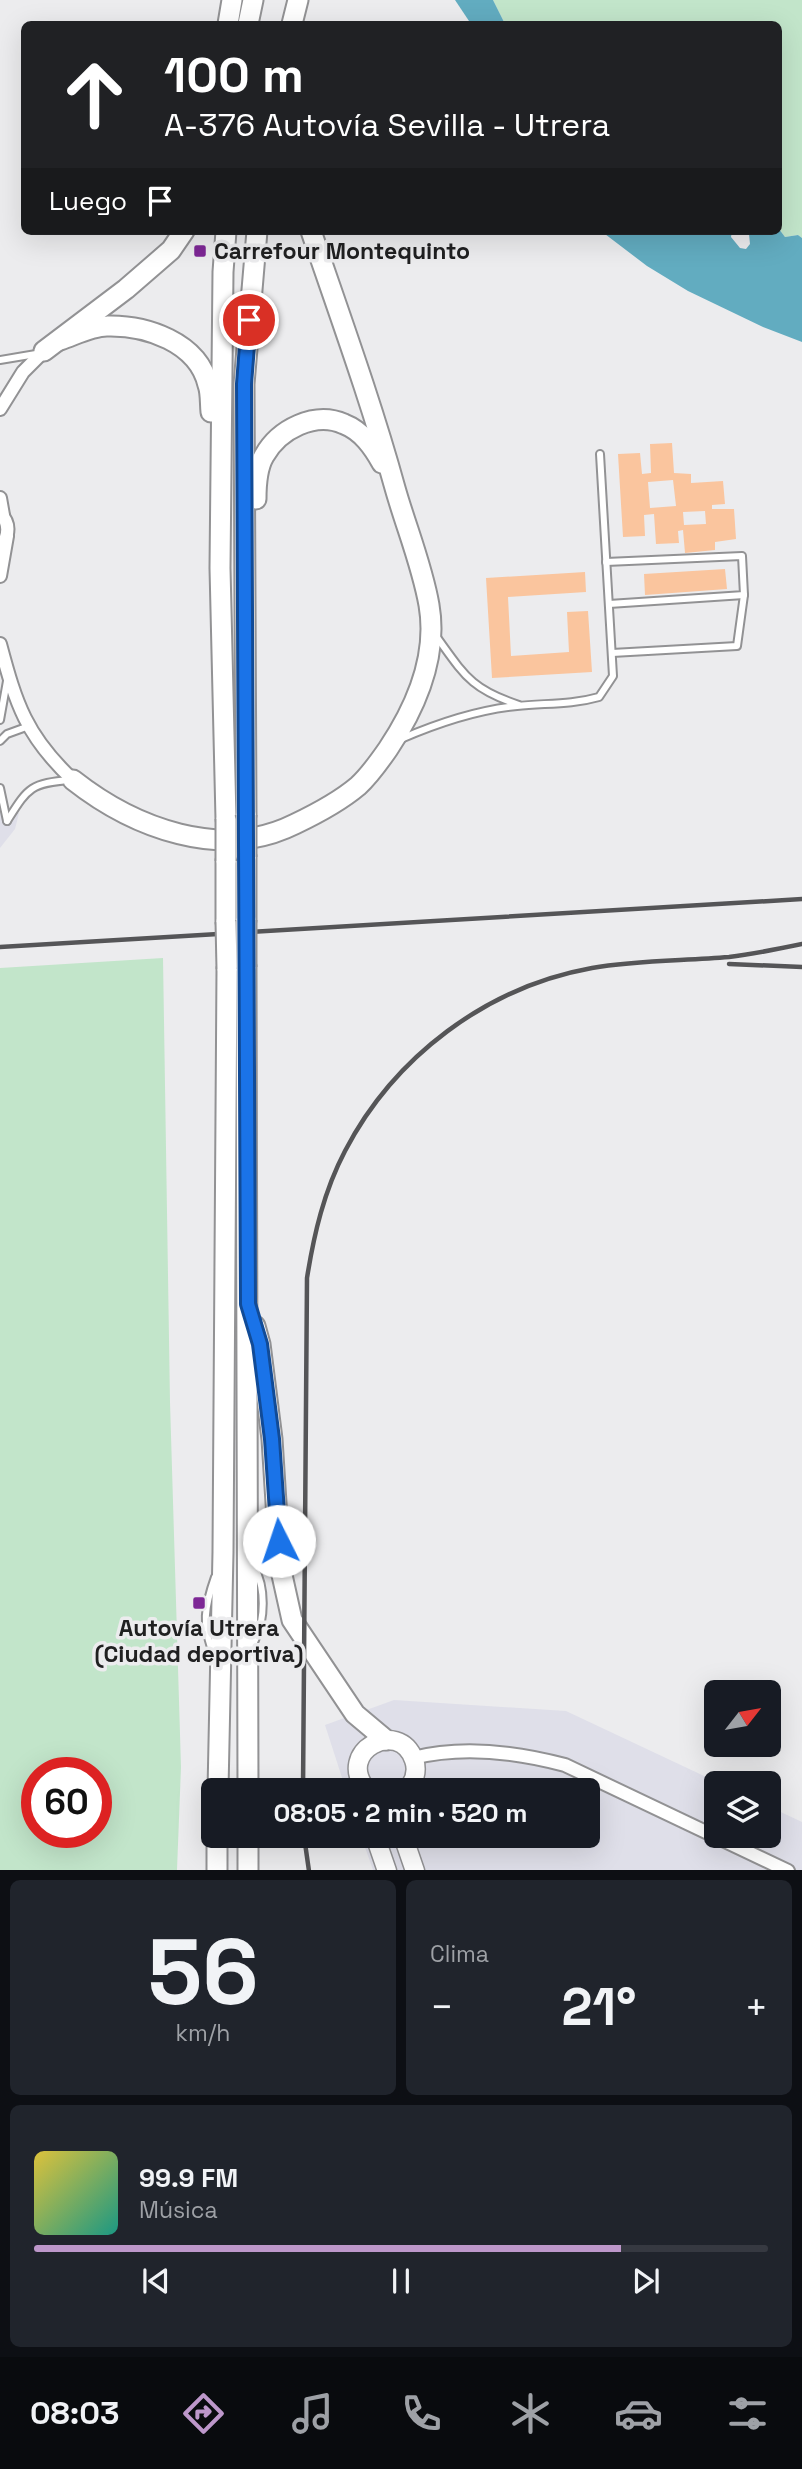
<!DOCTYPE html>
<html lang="es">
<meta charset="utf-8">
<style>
:root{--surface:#171b24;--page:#20242c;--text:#f1f3f6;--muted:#9ea1a6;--line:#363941;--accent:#bd97ca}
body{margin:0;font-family:"Space Grotesk",sans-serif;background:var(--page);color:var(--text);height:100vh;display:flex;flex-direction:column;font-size:26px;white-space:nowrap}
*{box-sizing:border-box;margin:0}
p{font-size:23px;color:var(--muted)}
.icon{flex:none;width:38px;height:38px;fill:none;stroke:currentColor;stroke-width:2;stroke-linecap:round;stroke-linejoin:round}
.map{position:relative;height:1870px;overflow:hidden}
.sheet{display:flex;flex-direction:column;gap:10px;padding:10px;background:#0d0f14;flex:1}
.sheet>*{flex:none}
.hud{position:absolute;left:21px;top:21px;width:761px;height:214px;border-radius:10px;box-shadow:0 7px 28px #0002;background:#202124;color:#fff;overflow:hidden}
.needle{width:46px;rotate:59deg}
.controls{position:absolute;left:704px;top:1680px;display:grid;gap:14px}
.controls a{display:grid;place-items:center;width:77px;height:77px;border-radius:10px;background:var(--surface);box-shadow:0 7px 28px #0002;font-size:35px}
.speed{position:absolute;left:21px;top:1757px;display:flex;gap:14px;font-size:35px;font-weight:700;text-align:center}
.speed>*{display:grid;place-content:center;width:91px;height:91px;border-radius:50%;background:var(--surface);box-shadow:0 7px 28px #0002;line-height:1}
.speed .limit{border:10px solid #d22;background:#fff;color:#111}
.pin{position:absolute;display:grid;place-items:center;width:60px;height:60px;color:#fff;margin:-30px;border:4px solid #fff;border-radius:50%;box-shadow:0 2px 7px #0007}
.me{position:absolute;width:77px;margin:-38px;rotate:356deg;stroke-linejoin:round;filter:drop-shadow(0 0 5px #0008)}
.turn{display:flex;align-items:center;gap:24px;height:147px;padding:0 28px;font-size:32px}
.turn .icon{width:91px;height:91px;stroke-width:2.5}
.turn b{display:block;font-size:49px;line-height:60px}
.then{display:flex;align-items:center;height:66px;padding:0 28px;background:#0003;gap:14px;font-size:26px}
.big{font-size:52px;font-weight:700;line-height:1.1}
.sheet .tile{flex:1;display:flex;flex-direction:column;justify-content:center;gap:10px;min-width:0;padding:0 24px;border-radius:10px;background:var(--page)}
.sheet .dial{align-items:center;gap:0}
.dial b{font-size:91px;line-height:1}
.song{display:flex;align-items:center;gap:21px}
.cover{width:84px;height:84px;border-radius:10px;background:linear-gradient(135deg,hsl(50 70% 55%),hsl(170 70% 35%))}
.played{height:7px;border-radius:4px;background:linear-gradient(90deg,var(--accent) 80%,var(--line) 80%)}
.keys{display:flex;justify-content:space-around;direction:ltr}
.heat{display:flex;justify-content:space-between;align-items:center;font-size:38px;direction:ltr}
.sheet .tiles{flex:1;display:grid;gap:10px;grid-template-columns:1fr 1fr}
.tile:last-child{grid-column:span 2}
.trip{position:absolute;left:201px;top:1778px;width:399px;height:70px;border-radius:10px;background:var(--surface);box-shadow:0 7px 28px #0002;font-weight:700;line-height:70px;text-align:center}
.tab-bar{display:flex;height:112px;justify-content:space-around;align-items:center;background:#090b0e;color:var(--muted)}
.tab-bar .icon{width:49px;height:49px}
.tab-bar .active{color:var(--accent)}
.tab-bar b{font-size:32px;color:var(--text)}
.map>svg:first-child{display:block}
.built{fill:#dfdfe9}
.green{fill:#c2e5ca;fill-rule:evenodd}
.water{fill:#62acc0}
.building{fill:#fac59e;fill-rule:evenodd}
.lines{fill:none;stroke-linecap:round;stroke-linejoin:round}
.lane-casing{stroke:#929294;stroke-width:10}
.street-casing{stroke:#929294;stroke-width:16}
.secondary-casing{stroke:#929294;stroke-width:21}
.primary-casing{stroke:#929294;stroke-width:23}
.lane{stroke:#fff;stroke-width:6}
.street{stroke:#fff;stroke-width:12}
.secondary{stroke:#fff;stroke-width:18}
.primary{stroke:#fff;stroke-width:19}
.rail{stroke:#555557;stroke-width:4.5}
.primary-bridge-casing{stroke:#929294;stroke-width:23;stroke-linecap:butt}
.primary-bridge{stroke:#fff;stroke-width:19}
.route-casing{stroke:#114b97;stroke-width:18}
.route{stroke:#1a73e8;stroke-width:12}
.poi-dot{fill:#7d2795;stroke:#ececee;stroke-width:2.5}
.labels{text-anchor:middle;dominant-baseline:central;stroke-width:7;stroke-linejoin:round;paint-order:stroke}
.poi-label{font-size:23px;font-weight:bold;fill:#202021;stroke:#ececee;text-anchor:start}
</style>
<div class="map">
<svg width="802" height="1871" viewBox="0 0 802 1871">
<rect width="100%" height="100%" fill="#ececee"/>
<!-- built -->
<g class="built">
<path d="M0,813H19L15,829L0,848Z"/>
<path d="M394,1700L566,1711L719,1783H716V1836H768V1806L802,1822V1870H373L361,1836H588V1790H346L325,1725Z"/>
</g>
<!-- green -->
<g class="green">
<path d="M493,0H802V238L798,235L785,237L779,229V24H505Z"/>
<path d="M163,958L170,1402L181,1767L177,1870H0V968ZM37,1773H96V1832H37Z"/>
</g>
<!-- water -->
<g class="water">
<path d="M455,0H493L505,24H471Z"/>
<path d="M779,229L785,237L798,235L802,238V342L763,327L688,291L647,266L601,231H732L731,237L740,248L746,249L750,244L749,234L741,231Z"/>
</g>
<!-- building -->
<g class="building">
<path d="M672,443L674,473L691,474V483L723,481L725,504L712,505V509H734L736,539L715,542V550L685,553L683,530L678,531L679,543L656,544L654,514L644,515L645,536L623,537L618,454L640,453L642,474L651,473L650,444ZM673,480L676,506L650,508L648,482ZM705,511L706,524L684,525L683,512Z"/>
<path d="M725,569L727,589L645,595L644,574Z"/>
<path d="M585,572L586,592L508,597L511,656L569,652L567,612L588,611L592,672L492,678L486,578Z"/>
</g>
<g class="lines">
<defs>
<g id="lane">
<path d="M0,360L36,354"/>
<path d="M606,562L742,556L744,595L609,604"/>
<path d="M436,636C465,676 471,689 519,705"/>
<path d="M612,653L737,646L744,595"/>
<path d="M0,720L7,681"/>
<path d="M401,739C438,723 476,710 517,706C545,703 571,705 599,697L613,676L600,454"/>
<path d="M0,741L7,734L29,726"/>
<path d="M0,788L7,821"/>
<path d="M7,821C28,788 30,783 71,780"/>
<path d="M254,1567C266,1587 265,1619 255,1640"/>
<path d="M214,1654C201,1627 205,1605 215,1577"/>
</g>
<g id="street">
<path d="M0,409L23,372L44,351"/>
<path d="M0,498L3,515"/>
<path d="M0,513C9,522 9,532 4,542"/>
<path d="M0,576L7,536"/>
<path d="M0,644C16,704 26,736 73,780"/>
<path d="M413,1758C464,1745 516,1752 565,1765L788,1871"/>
</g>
<g id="secondary">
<path d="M367,1790C334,1752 399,1717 414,1760C418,1771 414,1782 407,1790"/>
<path d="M375,1836L387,1871"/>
<path d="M403,1836L415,1871"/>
</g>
<g id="primary">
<path d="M228,24L232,0"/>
<path d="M248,24L253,0"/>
<path d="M292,24L298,0"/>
<path d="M60,340C75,335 92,326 107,326C146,325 198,342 208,385C211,393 210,403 211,412"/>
<path d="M44,351L126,289L171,250L184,231"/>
<path d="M256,499C256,485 257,468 264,456C279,429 315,411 344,424C362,431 373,447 382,463"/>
<path d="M73,780C134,828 221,861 295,824C316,814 339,802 358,786C370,775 379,762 388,749C416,707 438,657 429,605C422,565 406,527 395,488C371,401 340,316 311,231"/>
<path d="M246,815L244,384L257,231"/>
<path d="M226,819L220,568L223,272L226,231"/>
<path d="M246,920V857"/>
<path d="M226,922V861"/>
<path d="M246,967L248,1790"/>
<path d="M255,1326L260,1344L272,1439L280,1566L292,1620L355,1714L386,1740"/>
<path d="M218,1790L223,1552L227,969"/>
<path d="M217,1871V1836"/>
<path d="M248,1871V1836"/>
</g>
</defs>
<!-- lane casing -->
<use href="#lane" class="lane-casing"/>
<!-- street casing -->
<use href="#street" class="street-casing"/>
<!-- secondary casing -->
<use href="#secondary" class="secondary-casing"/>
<!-- primary casing -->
<use href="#primary" class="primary-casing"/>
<!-- lane -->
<use href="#lane" class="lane"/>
<!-- street -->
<use href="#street" class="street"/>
<!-- secondary -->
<use href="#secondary" class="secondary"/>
<!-- primary -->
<use href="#primary" class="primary"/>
<!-- rail -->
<g class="rail">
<path d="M0,947L802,899"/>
<path d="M729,964L802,967"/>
<path d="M303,1790L307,1278C314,1234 324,1191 345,1151C394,1057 486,987 592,968C637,960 683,961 729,957C754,954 778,949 802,944"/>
<path d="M304,1836L309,1871"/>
</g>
<defs>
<g id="primary-bridge">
<path d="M246,815V857"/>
<path d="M226,861V819"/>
<path d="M246,920V967"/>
<path d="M226,922L227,969"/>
</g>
</defs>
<!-- primary-bridge casing -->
<use href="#primary-bridge" class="primary-bridge-casing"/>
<!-- primary-bridge -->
<use href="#primary-bridge" class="primary-bridge"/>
</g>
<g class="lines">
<defs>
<path id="route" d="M249,320L244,384L248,1304L260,1344L272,1439L279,1541"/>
</defs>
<!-- route casing -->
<use href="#route" class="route-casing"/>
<!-- route -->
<use href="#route" class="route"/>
</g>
<!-- markers -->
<g class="poi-dot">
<rect x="193" y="244" width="14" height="14" rx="3.5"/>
<rect x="192" y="1596" width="14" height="14" rx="3.5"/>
</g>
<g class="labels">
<!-- poi labels -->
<g class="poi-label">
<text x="214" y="251">Carrefour Montequinto</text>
<text x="199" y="1628" text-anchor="middle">Autovía Utrera<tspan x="199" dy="26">(Ciudad deportiva)</tspan></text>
</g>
</g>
</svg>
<div class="controls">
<a><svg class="needle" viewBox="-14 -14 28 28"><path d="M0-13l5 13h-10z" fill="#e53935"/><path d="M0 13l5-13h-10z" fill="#9ea1a6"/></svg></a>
<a><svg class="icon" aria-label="layers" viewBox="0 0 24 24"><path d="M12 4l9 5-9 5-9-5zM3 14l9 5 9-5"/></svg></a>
</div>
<div class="speed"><div class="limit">60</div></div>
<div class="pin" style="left:249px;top:320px;background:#d93025"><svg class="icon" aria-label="arrive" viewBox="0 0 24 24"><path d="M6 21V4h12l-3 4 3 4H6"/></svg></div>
<svg class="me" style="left:279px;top:1541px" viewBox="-20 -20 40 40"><circle r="19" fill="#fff"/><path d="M0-13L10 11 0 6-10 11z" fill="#1a73e8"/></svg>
<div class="trip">08:05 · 2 min · 520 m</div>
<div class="hud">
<div class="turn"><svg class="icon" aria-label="ahead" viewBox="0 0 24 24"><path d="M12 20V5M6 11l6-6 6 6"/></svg><div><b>100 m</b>A-376 Autovía Sevilla - Utrera</div></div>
<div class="then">Luego<svg class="icon" aria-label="arrive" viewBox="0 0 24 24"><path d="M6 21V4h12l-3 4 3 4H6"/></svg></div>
</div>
</div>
<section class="sheet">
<div class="tiles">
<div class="tile dial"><b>56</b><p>km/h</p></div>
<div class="tile"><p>Clima</p>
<div class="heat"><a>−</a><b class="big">21°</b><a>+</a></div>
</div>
<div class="tile">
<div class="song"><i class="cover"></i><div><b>99.9 FM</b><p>Música</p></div></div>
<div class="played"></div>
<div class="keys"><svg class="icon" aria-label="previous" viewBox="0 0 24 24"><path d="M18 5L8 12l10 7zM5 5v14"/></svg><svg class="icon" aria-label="pause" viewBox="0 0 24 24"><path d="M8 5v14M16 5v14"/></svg><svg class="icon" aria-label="next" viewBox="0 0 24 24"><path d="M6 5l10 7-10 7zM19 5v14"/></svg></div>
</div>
</div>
</section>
<nav class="tab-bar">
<b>08:03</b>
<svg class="icon active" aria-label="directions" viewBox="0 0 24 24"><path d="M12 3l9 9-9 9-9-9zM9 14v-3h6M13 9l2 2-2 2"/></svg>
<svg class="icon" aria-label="music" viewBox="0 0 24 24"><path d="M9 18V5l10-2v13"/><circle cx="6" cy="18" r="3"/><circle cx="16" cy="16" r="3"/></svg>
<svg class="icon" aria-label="phone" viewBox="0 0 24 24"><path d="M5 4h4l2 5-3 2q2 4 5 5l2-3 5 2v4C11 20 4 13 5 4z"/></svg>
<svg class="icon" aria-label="climate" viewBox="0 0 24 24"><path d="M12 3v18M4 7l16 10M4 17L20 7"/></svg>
<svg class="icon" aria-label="car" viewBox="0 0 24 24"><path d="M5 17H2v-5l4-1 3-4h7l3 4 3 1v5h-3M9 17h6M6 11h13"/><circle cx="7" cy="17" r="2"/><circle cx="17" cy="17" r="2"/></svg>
<svg class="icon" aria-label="filters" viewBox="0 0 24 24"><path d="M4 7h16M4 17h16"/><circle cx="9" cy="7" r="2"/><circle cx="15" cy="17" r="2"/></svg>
</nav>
